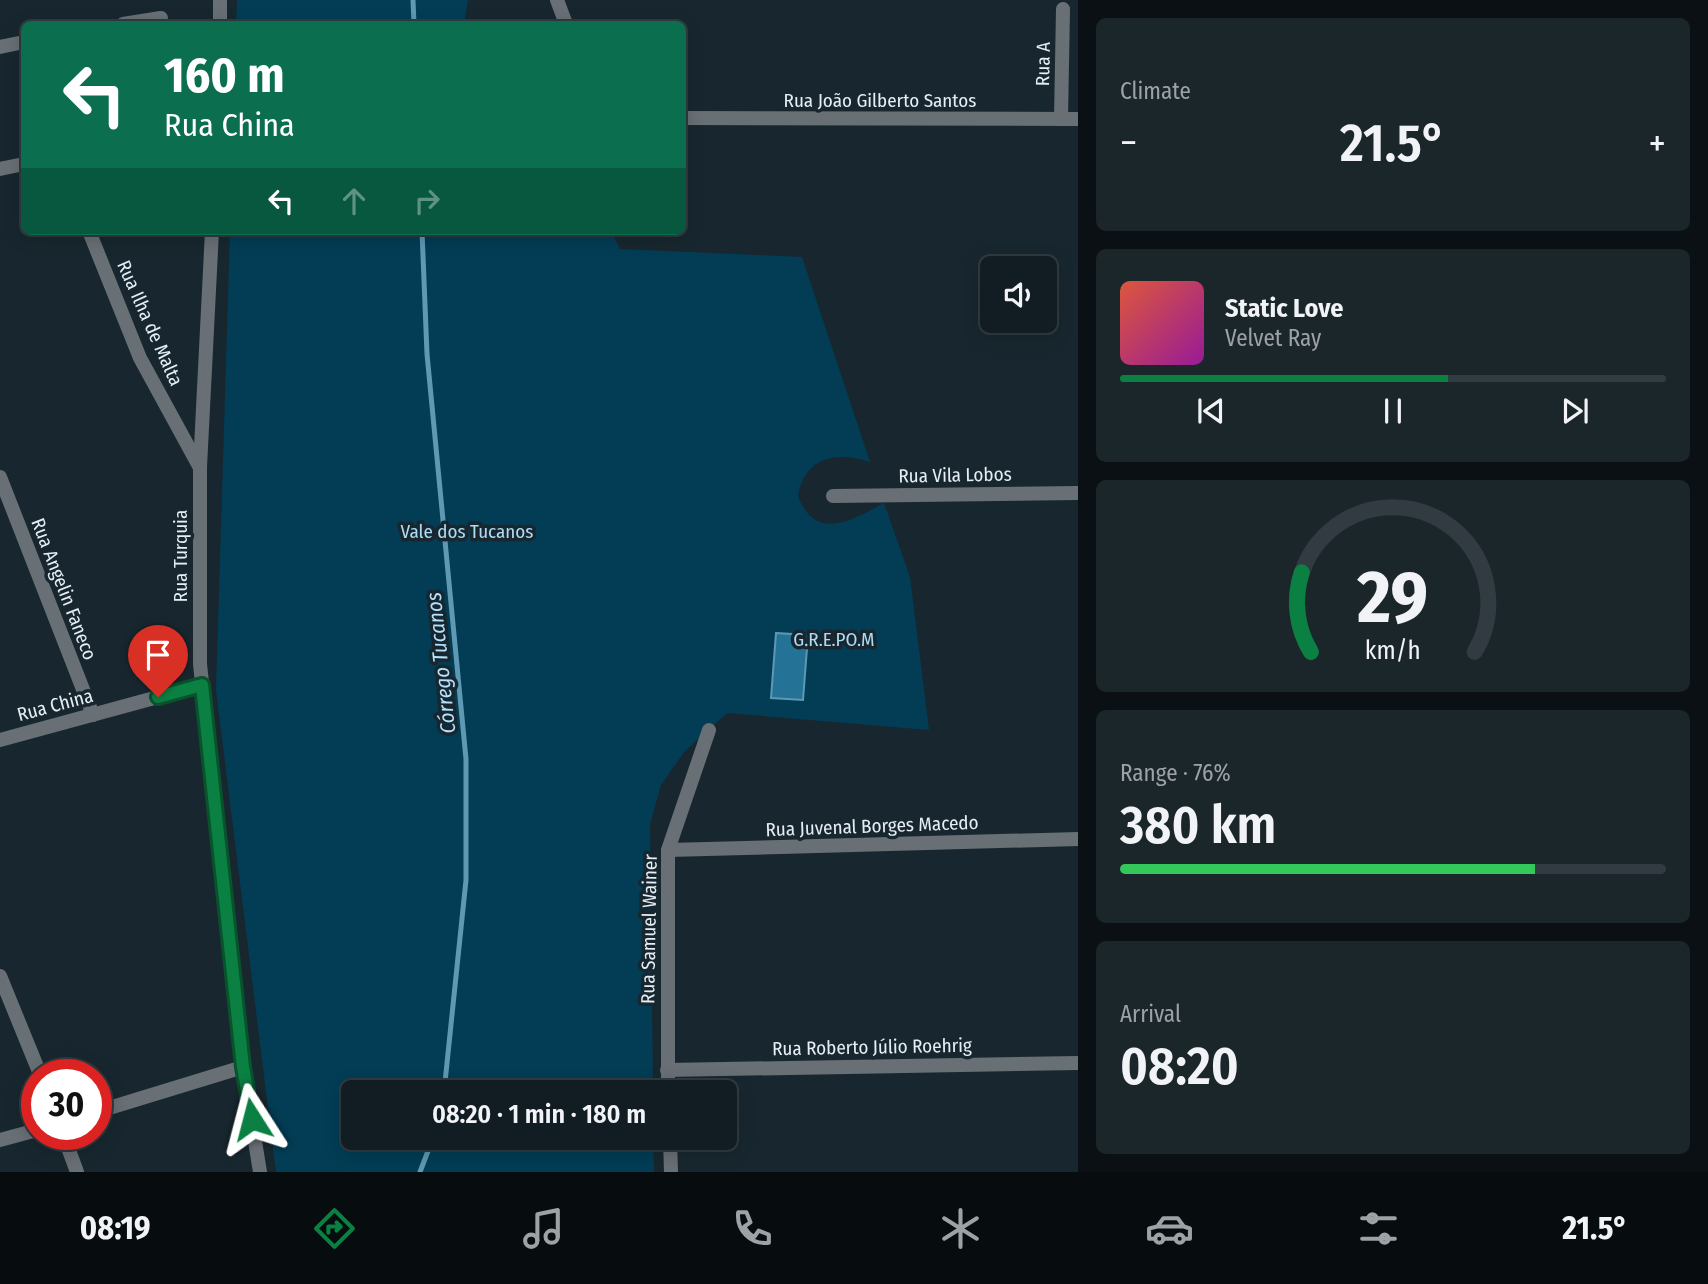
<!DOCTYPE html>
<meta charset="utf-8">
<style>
:root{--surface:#121d23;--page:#1b262b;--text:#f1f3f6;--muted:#9ca2a6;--line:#313b41;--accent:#0b8043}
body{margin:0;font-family:"Fira Sans Condensed",sans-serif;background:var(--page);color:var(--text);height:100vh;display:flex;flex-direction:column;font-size:26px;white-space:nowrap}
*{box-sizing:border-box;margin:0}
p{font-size:23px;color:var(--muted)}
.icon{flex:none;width:38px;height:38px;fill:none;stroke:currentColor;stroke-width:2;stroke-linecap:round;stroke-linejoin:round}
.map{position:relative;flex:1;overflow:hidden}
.side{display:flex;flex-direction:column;gap:18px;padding:18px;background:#0a1013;width:630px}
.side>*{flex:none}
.guide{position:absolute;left:21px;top:21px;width:665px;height:214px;border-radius:10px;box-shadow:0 4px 18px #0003,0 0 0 2px var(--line);background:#0b6e4f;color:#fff;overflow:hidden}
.tools{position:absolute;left:980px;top:256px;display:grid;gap:14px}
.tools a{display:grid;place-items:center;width:77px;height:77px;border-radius:10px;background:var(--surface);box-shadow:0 4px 18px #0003,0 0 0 2px var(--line);font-size:35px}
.speed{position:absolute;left:21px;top:1059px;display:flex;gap:14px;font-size:35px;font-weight:700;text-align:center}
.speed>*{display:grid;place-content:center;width:91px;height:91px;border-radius:50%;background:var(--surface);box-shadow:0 4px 18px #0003,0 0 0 2px var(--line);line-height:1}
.speed .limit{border:10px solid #d22;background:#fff;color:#111}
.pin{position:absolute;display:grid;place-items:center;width:60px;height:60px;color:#fff;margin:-72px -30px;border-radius:50% 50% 50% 0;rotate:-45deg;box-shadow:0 0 7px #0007}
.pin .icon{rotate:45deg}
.me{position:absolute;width:77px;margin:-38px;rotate:351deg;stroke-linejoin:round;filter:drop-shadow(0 0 5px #0008)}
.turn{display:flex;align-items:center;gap:24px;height:147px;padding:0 28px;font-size:32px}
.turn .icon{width:91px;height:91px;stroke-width:2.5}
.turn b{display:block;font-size:49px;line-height:60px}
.lanes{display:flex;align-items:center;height:66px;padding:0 28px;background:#0003;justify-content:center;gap:35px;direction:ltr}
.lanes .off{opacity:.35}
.big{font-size:52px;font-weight:600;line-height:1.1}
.side .tile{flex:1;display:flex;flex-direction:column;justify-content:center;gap:10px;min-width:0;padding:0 24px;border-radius:10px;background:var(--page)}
.side .dial{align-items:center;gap:0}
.dial svg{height:182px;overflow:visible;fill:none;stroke:var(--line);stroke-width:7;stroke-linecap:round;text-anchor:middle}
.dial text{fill:var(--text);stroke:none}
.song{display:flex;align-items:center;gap:21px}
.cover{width:84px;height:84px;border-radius:10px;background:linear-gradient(135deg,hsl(10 70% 55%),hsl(300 70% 35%))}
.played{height:7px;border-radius:4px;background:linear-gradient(90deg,var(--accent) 60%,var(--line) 60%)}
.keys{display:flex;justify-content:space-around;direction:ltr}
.heat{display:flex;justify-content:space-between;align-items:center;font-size:38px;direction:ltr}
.charge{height:10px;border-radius:5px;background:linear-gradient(90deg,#34c759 76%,var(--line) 0)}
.trip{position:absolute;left:341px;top:1080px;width:396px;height:70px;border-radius:10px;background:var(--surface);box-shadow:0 4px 18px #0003,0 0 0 2px var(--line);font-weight:600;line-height:70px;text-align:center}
.menu{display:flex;height:112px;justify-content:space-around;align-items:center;background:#070c0e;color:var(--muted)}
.menu .icon{width:49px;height:49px}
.menu .selected{color:var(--accent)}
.menu b{font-size:32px;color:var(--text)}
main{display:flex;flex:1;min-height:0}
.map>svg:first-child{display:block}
.green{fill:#023d55}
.water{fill:#247397;stroke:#5e98b3;stroke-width:2}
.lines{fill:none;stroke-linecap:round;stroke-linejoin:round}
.stream{stroke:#5e98b3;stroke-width:5}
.minor{stroke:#697075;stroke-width:14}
.tertiary{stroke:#697075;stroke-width:14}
.route-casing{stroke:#07532c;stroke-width:18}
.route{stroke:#0b8043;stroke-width:12}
.labels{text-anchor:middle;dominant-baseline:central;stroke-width:7;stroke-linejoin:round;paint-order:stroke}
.street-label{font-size:19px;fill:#e5eef4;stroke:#18272f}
.park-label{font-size:19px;fill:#aedbf4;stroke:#18272f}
.water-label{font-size:21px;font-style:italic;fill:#b4e1fb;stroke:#18272f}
</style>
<main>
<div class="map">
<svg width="1078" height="1172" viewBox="0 0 1078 1172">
<rect width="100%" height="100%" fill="#18272f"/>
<!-- green -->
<g class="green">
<path d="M237,0H468L464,24H236Z"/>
<path d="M230,231H611L620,249L802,257L870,462C837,451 805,456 798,496C816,543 852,520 884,503L910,577L929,730L727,713L684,752L661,785L650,824L653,1092H354V1138H653L654,1172H276L216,690Z"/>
</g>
<!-- water -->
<path class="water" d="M776,633L808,635L803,700L771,698Z"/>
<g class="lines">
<!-- stream -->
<g class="stream">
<path d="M413,0L414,24"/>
<path d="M422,231L427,354L466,759V880L444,1092"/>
<path d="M420,1172L433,1138"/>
</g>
<!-- minor -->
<g class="minor">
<path d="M557,0L566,24"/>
<path d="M123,24L161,18"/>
<path d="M220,24V0"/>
<path d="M0,47L24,42"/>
<path d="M682,118L1078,119"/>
<path d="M1061,119L1063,9"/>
<path d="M0,169L24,164"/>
<path d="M89,231L140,358L199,466"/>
<path d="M212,231L200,467V664L243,1067L260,1172"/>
<path d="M0,477L93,715"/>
<path d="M833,496L1078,493"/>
<path d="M0,740L202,685"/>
<path d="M668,850L1078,839"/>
<path d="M667,1070L1078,1063"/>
<path d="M668,1092V850L709,730"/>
<path d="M96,1112L243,1067"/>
<path d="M670,1138L671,1172"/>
<path d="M0,1140L37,1130"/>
</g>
<!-- tertiary -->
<g class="tertiary">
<path d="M0,976L40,1074"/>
<path d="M63,1134L77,1172"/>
</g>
</g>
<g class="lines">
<defs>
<path id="route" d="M158,697L202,685L243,1067L252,1119"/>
</defs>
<!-- route casing -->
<use href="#route" class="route-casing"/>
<!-- route -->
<use href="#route" class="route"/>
</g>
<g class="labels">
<!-- street labels -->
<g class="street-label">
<text transform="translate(1043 64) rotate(-89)">Rua A</text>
<text x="880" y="100">Rua João Gilberto Santos</text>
<text transform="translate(150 323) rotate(66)">Rua Ilha de Malta</text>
<text transform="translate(955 475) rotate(-1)">Rua Vila Lobos</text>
<text transform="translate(180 556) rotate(-90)">Rua Turquia</text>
<text transform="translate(64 589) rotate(69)">Rua Angelin Faneco</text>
<text transform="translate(55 705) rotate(-15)">Rua China</text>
<text transform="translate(872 826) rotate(-2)">Rua Juvenal Borges Macedo</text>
<text transform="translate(649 929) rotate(-89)">Rua Samuel Wainer</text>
<text transform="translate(872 1047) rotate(-1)">Rua Roberto Júlio Roehrig</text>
</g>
<!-- park labels -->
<g class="park-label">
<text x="467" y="531">Vale dos Tucanos</text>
<text x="834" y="639">G.R.E.PO.M</text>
</g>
<!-- water labels -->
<g class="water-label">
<text transform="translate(441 663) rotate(-96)">Córrego Tucanos</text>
</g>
</g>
</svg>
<div class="tools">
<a><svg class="icon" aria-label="sound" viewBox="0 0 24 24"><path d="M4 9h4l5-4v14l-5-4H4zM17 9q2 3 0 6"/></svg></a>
</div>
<div class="speed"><div class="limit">30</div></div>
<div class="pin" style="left:158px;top:697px;background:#d93025"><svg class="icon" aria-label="arrive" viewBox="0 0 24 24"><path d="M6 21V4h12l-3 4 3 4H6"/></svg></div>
<svg class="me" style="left:252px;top:1119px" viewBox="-20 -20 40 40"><path d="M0-17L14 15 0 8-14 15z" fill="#0b8043" stroke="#fff" stroke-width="4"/></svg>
<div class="trip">08:20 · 1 min · 180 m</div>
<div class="guide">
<div class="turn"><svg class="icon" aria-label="left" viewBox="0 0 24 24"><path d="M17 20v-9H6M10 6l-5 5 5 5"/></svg><div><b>160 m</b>Rua China</div></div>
<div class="lanes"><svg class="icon" aria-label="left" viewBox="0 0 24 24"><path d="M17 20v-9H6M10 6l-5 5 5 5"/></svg><svg class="icon off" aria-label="ahead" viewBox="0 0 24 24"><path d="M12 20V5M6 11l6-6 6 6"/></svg><svg class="icon off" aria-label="right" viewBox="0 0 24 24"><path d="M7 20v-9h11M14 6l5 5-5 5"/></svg></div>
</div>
</div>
<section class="side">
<div class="tile"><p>Climate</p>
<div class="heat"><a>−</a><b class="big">21.5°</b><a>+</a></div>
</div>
<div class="tile">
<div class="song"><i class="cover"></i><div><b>Static Love</b><p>Velvet Ray</p></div></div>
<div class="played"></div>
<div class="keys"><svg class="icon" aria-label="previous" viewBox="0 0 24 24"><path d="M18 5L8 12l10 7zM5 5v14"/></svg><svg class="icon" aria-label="pause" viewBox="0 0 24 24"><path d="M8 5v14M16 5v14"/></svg><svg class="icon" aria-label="next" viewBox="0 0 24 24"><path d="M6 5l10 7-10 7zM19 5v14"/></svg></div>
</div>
<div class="tile dial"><svg viewBox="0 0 100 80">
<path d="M14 69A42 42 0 1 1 86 69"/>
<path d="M14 69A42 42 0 0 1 10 34" stroke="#0b8043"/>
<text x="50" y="56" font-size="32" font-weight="700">29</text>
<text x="50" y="72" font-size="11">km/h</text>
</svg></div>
<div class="tile"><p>Range · 76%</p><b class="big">380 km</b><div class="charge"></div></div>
<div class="tile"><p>Arrival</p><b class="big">08:20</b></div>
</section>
</main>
<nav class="menu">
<b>08:19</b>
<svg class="icon selected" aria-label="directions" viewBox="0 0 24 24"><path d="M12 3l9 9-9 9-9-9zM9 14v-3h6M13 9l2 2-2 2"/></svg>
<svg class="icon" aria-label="music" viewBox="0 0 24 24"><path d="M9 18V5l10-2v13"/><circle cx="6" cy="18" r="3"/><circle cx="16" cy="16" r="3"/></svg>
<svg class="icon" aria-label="phone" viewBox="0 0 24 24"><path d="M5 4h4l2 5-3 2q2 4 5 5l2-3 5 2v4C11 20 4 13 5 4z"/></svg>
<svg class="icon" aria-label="climate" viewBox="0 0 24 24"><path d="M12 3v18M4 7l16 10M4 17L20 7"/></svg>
<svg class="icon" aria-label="car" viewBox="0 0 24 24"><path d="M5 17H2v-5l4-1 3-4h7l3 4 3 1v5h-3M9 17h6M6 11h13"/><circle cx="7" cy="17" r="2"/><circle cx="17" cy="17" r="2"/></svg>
<svg class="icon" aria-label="filters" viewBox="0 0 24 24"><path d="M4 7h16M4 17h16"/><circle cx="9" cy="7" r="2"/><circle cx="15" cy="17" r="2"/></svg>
<b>21.5°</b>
</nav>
